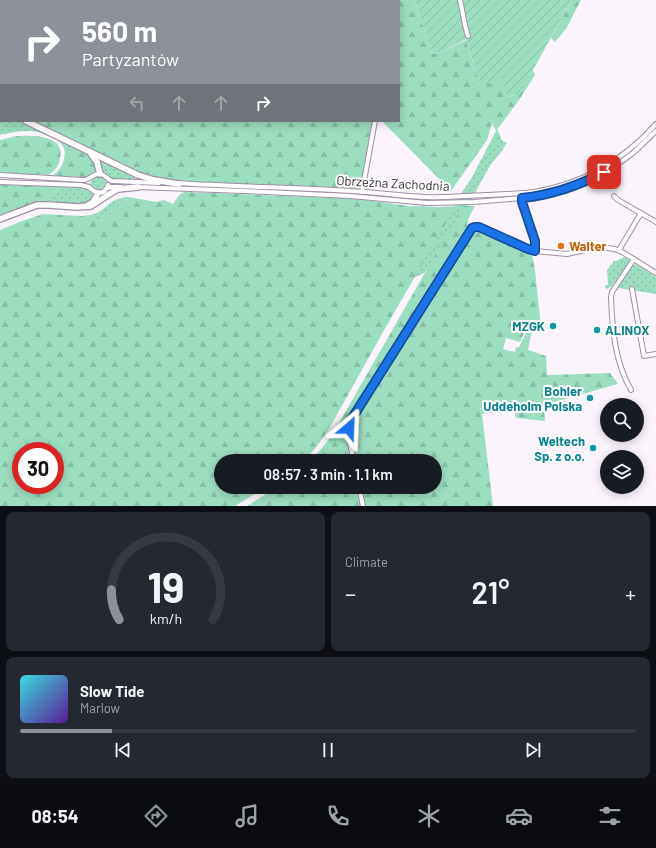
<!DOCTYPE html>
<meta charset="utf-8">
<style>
:root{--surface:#171b24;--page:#242831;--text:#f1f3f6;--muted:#9ea1a6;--line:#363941;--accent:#8c9099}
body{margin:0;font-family:Barlow,sans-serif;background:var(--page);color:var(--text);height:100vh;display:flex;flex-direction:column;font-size:15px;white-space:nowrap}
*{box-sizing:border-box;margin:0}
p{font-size:13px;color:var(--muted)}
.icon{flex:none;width:22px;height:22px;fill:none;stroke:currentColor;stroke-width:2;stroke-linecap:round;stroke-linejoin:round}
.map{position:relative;height:506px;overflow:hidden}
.side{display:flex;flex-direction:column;gap:6px;padding:6px;background:#0d0f14;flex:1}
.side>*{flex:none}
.banner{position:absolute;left:0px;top:0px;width:400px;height:122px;box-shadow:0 2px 10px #0003;background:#8c9099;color:#fff;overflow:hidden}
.buttons{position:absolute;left:600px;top:398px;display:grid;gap:8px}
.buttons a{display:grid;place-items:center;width:44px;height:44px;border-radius:50%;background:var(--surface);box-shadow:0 2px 10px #0003;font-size:20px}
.speed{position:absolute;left:12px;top:442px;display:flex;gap:8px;font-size:20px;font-weight:700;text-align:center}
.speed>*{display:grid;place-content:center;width:52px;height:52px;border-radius:50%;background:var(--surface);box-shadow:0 2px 10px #0003;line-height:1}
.speed .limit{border:6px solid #d22;background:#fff;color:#111}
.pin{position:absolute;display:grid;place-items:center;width:34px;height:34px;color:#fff;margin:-17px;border-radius:8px;box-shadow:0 2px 6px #0006}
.me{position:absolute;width:44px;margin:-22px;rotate:26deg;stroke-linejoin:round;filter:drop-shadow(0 0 3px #0008)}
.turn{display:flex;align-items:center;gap:14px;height:84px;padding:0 16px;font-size:18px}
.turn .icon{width:52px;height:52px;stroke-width:2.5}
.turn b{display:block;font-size:28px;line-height:34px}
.lanes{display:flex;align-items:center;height:38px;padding:0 16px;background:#0003;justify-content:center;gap:20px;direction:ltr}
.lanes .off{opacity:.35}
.big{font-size:30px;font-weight:600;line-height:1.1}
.side .tile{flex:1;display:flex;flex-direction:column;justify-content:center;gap:6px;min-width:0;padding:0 14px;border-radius:8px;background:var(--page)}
.side .dial{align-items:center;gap:0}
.dial svg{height:104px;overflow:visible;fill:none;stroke:var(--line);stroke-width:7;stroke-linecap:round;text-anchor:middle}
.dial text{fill:var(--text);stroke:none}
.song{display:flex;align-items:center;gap:12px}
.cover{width:48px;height:48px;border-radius:6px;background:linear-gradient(135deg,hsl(180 70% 55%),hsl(270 70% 35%))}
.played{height:4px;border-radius:2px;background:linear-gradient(90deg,var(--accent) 15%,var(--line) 15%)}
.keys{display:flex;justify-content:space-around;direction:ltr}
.heat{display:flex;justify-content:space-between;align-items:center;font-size:22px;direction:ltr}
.side .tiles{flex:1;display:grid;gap:6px;grid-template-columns:1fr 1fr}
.tile:last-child{grid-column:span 2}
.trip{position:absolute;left:214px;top:454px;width:228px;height:40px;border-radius:20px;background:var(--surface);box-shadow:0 2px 10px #0003;font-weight:600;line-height:40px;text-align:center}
.dock{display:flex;height:64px;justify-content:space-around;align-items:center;background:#090b0e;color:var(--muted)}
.dock .icon{width:28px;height:28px}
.dock .selected{color:var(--accent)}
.dock b{font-size:18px;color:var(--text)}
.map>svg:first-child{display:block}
.grass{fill:url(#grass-dots)}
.forest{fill:url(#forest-firs);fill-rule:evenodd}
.garden{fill:url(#garden-furrows)}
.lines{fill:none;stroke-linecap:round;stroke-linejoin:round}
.minor-casing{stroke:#a08ea5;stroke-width:6}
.highway-casing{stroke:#a08ea5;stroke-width:8}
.minor{stroke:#fff;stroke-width:4}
.highway{stroke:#fff;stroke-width:5.5}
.route-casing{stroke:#114b97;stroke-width:10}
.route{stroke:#1a73e8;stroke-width:7}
.food-dot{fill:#e8710a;stroke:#fff;stroke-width:1.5}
.culture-dot{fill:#0f9aa8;stroke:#fff;stroke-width:1.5}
.labels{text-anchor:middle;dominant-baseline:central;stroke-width:4;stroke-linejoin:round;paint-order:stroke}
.street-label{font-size:13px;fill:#342d36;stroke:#fff}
.food-label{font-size:13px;font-weight:bold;fill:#c56008;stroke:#fff;text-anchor:start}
.culture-label{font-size:13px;font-weight:bold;fill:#0d838f;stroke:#fff;text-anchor:end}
</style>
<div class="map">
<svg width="656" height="506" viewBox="0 0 656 506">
<defs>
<pattern id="grass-dots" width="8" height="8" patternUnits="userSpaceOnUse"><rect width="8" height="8" fill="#9cdec0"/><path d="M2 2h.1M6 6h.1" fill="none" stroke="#87bfa6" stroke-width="1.8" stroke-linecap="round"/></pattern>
<pattern id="forest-firs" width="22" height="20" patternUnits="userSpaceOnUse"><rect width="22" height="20" fill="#9cdec0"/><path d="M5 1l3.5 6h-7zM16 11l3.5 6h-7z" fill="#87bfa6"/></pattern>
<pattern id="garden-furrows" width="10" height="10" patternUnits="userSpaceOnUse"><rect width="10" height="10" fill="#9cdec0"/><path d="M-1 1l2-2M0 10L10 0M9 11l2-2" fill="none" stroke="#87bfa6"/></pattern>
</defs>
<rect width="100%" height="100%" fill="#fbf4fd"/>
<!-- grass -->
<g class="grass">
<path d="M1,112V121H21L29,126L59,140V141C53,138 47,135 41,133C28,129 13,132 0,135V113Z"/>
<path d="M497,129L503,142H507L502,151L491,164L443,250L424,273L407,281L447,221L460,195L471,179Z"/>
<path d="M94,154L135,176V179H112L102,171Z"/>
<path d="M97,176L102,177L107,182L105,187L100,190H96L90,185L92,179Z"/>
<path d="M62,186L84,187L95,195C91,200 88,202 82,204L42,202Z"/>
<path d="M128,197L103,221L82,216C88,215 95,215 100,211C111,203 114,198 128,197Z"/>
<path d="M624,257L629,260L628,263L612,286L607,289L605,288L606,285H608L607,270L614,261H616Z"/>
<path d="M636,264L656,277V294L618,288L631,265L633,266Z"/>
</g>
<!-- forest -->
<g class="forest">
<path d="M79,0H415L432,54L443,51L466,40L480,85L502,79L508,97L517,94L533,70L535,75L519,100L496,131L492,123L487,140L451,191L382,121H399V1H78Z"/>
<path d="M572,0H581L566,29L555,42L551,38Z"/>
<path d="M32,121H374L361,190L201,182L166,179L144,175Z"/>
<path d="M17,136C32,135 66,135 60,158C59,166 55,171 48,175L0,173V140Z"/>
<path d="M59,140C68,144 87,151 92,159C95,162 96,167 97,170L85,177L52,176C61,170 67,159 64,148C62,145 60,142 59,140Z"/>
<path d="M0,185L62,186L42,202L32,205L0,217Z"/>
<path d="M185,192L338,198L366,200L409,206L441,207L456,206L383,332L329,429C321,441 313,452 303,461H221V487H266L235,506H0V230L22,221L43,214L82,216L103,221L128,197L157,202L164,200L173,204C177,199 179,193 185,192ZM21,451H55V485H21Z"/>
<path d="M463,206H475C470,216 467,218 467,230L348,418C343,433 348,447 351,461H311L326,443L334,432Z"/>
<path d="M476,230H480L532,255L535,270L541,328L526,329L520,342L506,338L503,349L515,352L516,347H519L527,331L535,330V332L531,334L528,350L546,356L547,375L610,373L618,384L547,404L544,409L545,421L516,418L513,408L510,410L482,414L493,506H364L361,487H435V461H356L351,435V424L471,234H472Z"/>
<path d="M277,487H356L360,506H247Z"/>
</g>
<!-- garden -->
<path class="garden" d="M415,0H458L465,34L462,0H572L519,95L517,94L507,97L502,79L480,86L466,39L443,51L432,54Z"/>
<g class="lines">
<defs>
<g id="minor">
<path d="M387,0V1"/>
<path d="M460,0C463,12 464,25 468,36"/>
<path d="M0,175L83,180C91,180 94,172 101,174C106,176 108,180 112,181L159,183"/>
<path d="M0,182L81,185L89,187"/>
<path d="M178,183C235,187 293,187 350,191C375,192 400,196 425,197C445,198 466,196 486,195C502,194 518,194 534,192C582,184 624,160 656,124"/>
<path d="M89,187C95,193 104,197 108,185"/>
<path d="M136,187L266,192L350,196L427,203L474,202L522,198L544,195L566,189L594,178L615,166L633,153L656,131"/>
<path d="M108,188L110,187H121"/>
<path d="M362,192L375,121"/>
<path d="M614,196L618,200L656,222"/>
<path d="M522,198V202L535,241V251"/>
<path d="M619,250L641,213"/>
<path d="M632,289L644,356L656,354"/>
<path d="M631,390C615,362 612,329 611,297L612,292L634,259"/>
<path d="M354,461C351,448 346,433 351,420L472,228L475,227H479L528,249L535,251L567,254L576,252L600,247L615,249L624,253L656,273"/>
<path d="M359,487L363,506"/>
</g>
<g id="highway">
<path d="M58,1V0"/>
<path d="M67,1L68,0"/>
<path d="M0,87L1,86"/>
<path d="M0,93L1,91"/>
<path d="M0,108L1,106"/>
<path d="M26,121L138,175L154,180L179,184"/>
<path d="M91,154L97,162L100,174"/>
<path d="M88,205L93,202L98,193"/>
<path d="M0,219L37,205H49L77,207L91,206L114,191L118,189L138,187"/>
</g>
</defs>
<!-- minor casing -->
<use href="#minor" class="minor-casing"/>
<!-- highway casing -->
<use href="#highway" class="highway-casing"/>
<!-- minor -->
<use href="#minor" class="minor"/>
<!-- highway -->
<use href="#highway" class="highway"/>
</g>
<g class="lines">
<defs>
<path id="route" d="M349,428L351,420L472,228L475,227H479L528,249L535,251V241L522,202V198C552,195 578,186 604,172"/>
</defs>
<!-- route casing -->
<use href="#route" class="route-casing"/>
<!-- route -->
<use href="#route" class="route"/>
</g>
<!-- markers -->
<circle class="food-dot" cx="561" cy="246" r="4"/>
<g class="culture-dot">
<circle cx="553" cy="326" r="4"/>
<circle cx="597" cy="330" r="4"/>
<circle cx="590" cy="398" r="4"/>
<circle cx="593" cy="448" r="4"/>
</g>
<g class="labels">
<!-- street labels -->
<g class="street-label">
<text transform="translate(393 183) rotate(3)">Obrzeżna Zachodnia</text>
</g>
<!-- food labels -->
<g class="food-label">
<text x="569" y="246">Walter</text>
</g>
<!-- culture labels -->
<g class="culture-label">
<text x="545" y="326">MZGK</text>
<text x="605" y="330" text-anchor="start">ALINOX</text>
<text x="582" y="391">Bohler<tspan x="582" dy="15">Uddeholm Polska</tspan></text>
<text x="585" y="441">Weltech<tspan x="585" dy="15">Sp. z o.o.</tspan></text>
</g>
</g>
</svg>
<div class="buttons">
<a><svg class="icon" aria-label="search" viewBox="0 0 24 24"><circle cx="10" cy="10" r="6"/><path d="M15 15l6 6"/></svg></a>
<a><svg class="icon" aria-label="layers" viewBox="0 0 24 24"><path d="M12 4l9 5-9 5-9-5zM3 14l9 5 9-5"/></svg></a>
</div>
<div class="speed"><div class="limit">30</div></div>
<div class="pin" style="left:604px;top:172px;background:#d93025"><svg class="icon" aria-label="arrive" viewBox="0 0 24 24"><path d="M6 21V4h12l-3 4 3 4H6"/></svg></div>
<svg class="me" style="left:349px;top:428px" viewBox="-20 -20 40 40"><path d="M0-17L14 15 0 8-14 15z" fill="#1a73e8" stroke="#fff" stroke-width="4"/></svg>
<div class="trip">08:57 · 3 min · 1.1 km</div>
<div class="banner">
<div class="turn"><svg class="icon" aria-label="right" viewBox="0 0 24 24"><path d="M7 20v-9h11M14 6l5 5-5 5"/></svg><div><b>560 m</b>Partyzantów</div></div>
<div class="lanes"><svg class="icon off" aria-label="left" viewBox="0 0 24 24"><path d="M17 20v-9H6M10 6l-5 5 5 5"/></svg><svg class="icon off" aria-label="ahead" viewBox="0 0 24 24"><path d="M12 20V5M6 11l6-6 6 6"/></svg><svg class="icon off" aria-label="ahead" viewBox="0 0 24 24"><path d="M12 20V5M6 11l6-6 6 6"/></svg><svg class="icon" aria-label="right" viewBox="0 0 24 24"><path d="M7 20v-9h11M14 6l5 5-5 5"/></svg></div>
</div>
</div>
<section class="side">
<div class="tiles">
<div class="tile dial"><svg viewBox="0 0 100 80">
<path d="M14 69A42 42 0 1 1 86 69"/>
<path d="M14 69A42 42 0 0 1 8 46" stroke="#8c9099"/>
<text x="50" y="56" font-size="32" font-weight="700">19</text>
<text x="50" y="72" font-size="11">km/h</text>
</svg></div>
<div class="tile"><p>Climate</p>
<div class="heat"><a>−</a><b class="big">21°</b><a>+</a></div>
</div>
<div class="tile">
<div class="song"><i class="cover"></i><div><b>Slow Tide</b><p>Marlow</p></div></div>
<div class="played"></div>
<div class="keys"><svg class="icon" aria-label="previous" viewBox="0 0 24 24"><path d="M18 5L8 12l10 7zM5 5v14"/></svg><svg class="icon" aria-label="pause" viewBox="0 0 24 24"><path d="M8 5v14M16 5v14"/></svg><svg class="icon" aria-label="next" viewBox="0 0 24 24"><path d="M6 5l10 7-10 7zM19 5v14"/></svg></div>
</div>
</div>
</section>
<nav class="dock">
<b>08:54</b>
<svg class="icon selected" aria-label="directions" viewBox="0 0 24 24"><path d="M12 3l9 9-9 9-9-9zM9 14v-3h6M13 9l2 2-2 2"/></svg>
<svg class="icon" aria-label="music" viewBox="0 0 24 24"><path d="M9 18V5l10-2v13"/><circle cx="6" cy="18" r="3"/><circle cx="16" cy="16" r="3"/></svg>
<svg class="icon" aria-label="phone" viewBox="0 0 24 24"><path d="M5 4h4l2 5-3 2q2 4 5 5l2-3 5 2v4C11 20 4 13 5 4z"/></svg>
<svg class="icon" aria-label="climate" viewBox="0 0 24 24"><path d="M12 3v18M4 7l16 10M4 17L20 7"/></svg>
<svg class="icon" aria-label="car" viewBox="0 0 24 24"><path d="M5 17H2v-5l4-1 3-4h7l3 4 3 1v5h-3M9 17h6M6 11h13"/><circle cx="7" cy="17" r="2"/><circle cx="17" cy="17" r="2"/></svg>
<svg class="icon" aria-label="filters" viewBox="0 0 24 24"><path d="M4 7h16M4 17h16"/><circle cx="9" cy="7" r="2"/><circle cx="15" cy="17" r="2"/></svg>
</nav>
